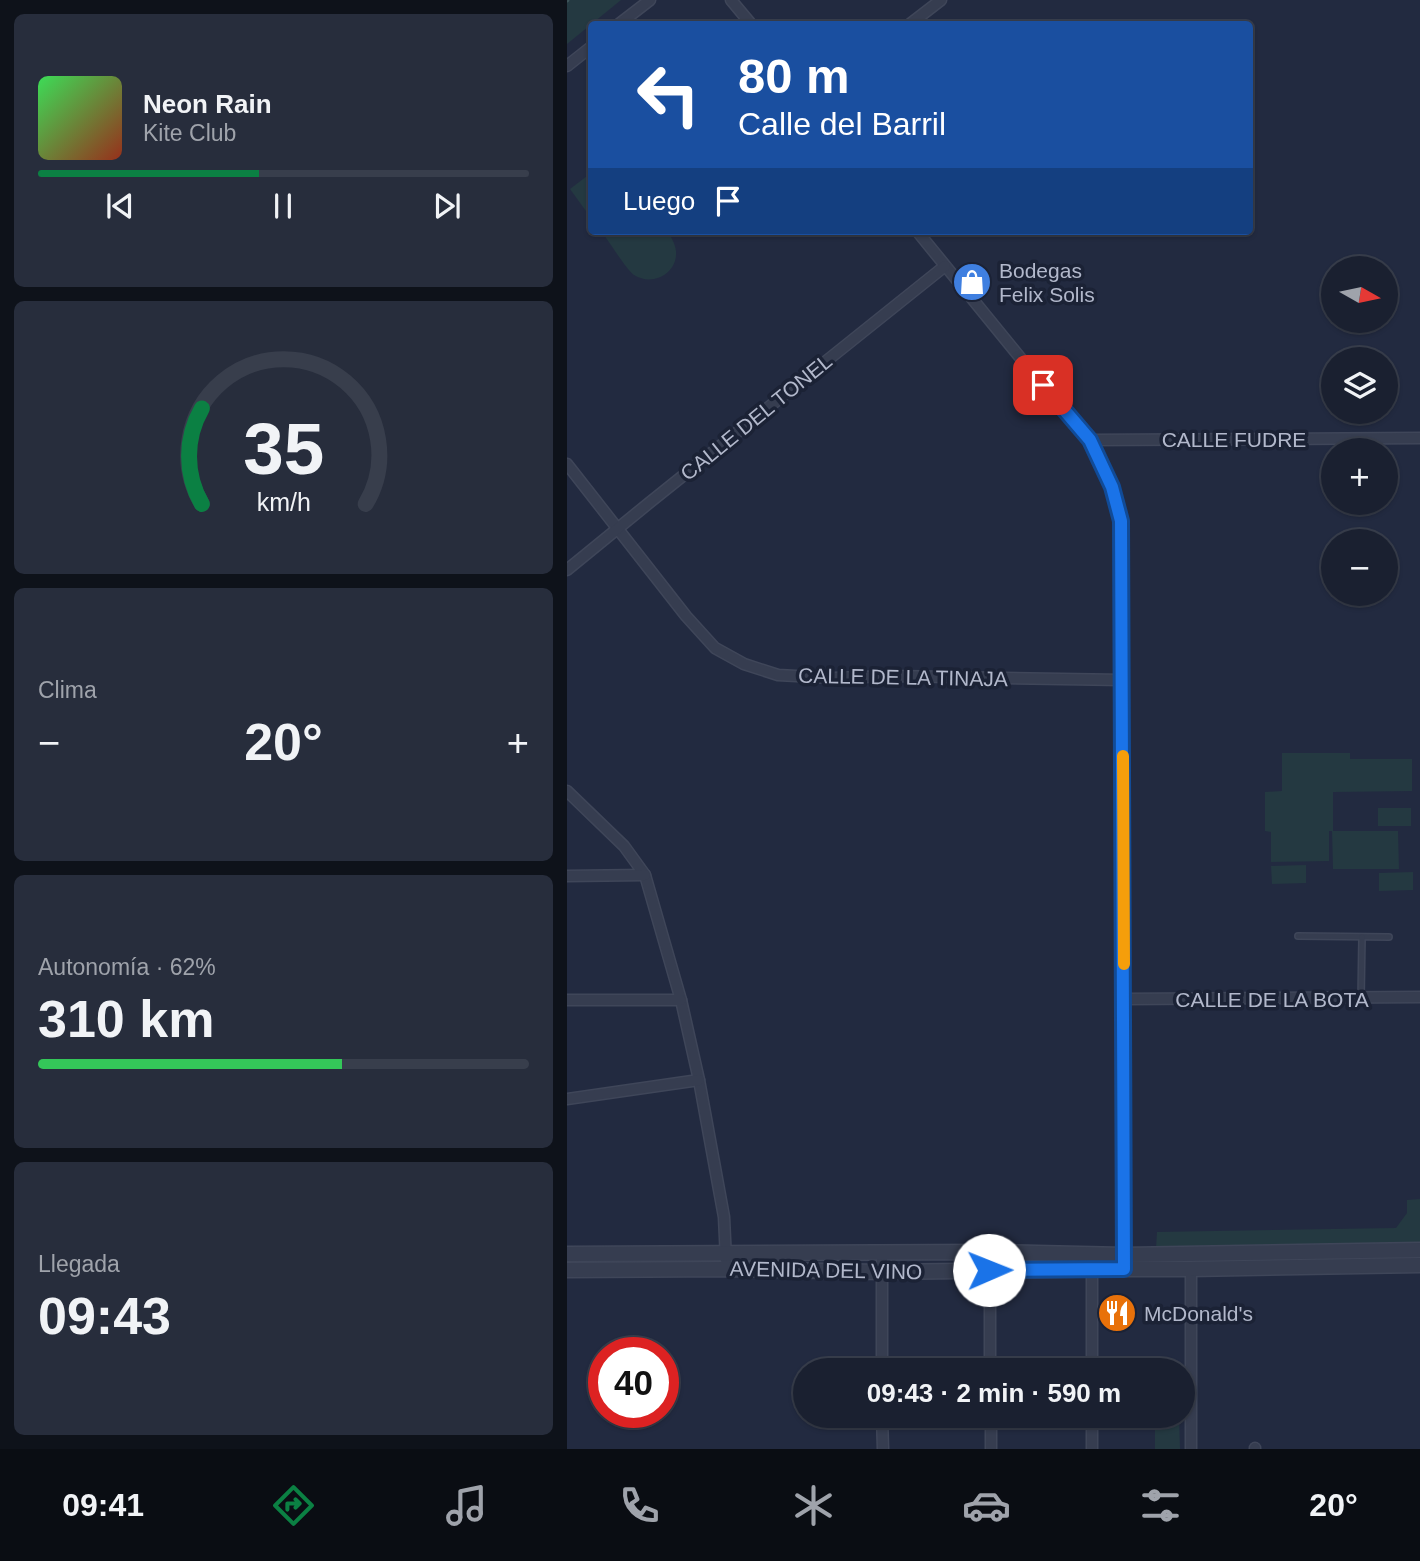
<!DOCTYPE html>
<html lang="es">
<meta charset="utf-8">
<style>
:root{--surface:#1a2030;--page:#272d3c;--text:#f1f3f6;--muted:#9fa3ab;--line:#383e4c;--accent:#0b8043}
body{margin:0;font-family:Arial,sans-serif;background:var(--page);color:var(--text);height:100vh;display:flex;flex-direction:column;font-size:26px;white-space:nowrap}
*{box-sizing:border-box;margin:0}
p{font-size:23px;color:var(--muted)}
.icon{flex:none;width:38px;height:38px;fill:none;stroke:currentColor;stroke-width:2;stroke-linecap:round;stroke-linejoin:round}
.map{position:relative;flex:1;overflow:hidden}
.sheet{display:flex;flex-direction:column;gap:14px;padding:14px;background:#0e121a;width:567px}
.sheet>*{flex:none}
.guide{position:absolute;left:21px;top:21px;width:665px;height:214px;border-radius:7px;box-shadow:0 2px 5px #0004,0 0 0 2px var(--line);background:#1a4fa0;color:#fff;overflow:hidden}
.needle{width:46px;rotate:99deg}
.fabs{position:absolute;left:754px;top:256px;display:grid;gap:14px}
.fabs a{display:grid;place-items:center;width:77px;height:77px;border-radius:50%;background:var(--surface);box-shadow:0 2px 5px #0004,0 0 0 2px var(--line);font-size:35px}
.speed{position:absolute;left:21px;top:1337px;display:flex;gap:14px;font-size:35px;font-weight:700;text-align:center}
.speed>*{display:grid;place-content:center;width:91px;height:91px;border-radius:50%;background:var(--surface);box-shadow:0 2px 5px #0004,0 0 0 2px var(--line);line-height:1}
.speed .limit{border:10px solid #d22;background:#fff;color:#111}
.pin{position:absolute;display:grid;place-items:center;width:60px;height:60px;color:#fff;margin:-30px;border-radius:14px;box-shadow:0 4px 10px #0006}
.me{position:absolute;width:77px;margin:-38px;rotate:89deg;stroke-linejoin:round;filter:drop-shadow(0 0 5px #0008)}
.turn{display:flex;align-items:center;gap:24px;height:147px;padding:0 35px;font-size:32px}
.turn .icon{width:91px;height:91px;stroke-width:2.5}
.turn b{display:block;font-size:49px;line-height:60px}
.then{display:flex;align-items:center;height:66px;padding:0 35px;background:#0003;gap:14px;font-size:26px}
.big{font-size:52px;font-weight:600;line-height:1.1}
.sheet .card{flex:1;display:flex;flex-direction:column;justify-content:center;gap:10px;min-width:0;padding:0 24px;border-radius:10px;background:var(--page)}
.sheet .dial{align-items:center;gap:0}
.dial svg{height:182px;overflow:visible;fill:none;stroke:var(--line);stroke-width:7;stroke-linecap:round;text-anchor:middle}
.dial text{fill:var(--text);stroke:none}
.song{display:flex;align-items:center;gap:21px}
.cover{width:84px;height:84px;border-radius:10px;background:linear-gradient(135deg,hsl(130 70% 55%),hsl(10 70% 35%))}
.played{height:7px;border-radius:4px;background:linear-gradient(90deg,var(--accent) 45%,var(--line) 45%)}
.keys{display:flex;justify-content:space-around;direction:ltr}
.heat{display:flex;justify-content:space-between;align-items:center;font-size:38px;direction:ltr}
.charge{height:10px;border-radius:5px;background:linear-gradient(90deg,#34c759 62%,var(--line) 0)}
.trip{position:absolute;left:226px;top:1358px;width:402px;height:70px;border-radius:35px;background:var(--surface);box-shadow:0 2px 5px #0004,0 0 0 2px var(--line);font-weight:600;line-height:70px;text-align:center}
.menu{display:flex;height:112px;justify-content:space-around;align-items:center;background:#0a0d13;color:var(--muted)}
.menu .icon{width:49px;height:49px}
.menu .on{color:var(--accent)}
.menu b{font-size:32px;color:var(--text)}
main{display:flex;flex:1;min-height:0}
.map>svg:first-child{display:block}
.green{fill:#243941}
.lines{fill:none;stroke-linecap:round;stroke-linejoin:round}
.service-casing{stroke:#3f4659;stroke-width:8}
.minor-casing{stroke:#3f4659;stroke-width:13}
.tertiary-casing{stroke:#3f4659;stroke-width:17}
.path{stroke:#3d5359;stroke-width:2;stroke-dasharray:5 5;stroke-linecap:butt}
.service{stroke:#363d50;stroke-width:5}
.minor{stroke:#363d50;stroke-width:10}
.tertiary{stroke:#363d50;stroke-width:14}
.route-casing{stroke:#114b97;stroke-width:18}
.route{stroke:#1a73e8;stroke-width:12}
.slow{stroke:#f59e0b;stroke-width:12}
.labels{text-anchor:middle;dominant-baseline:central;stroke-width:7;stroke-linejoin:round;paint-order:stroke}
.poi-label{font-size:21px;fill:#b2b8cb;stroke:#1b2235;text-anchor:start}
.street-label{font-size:21px;fill:#b2b8cb;stroke:#1b2235}
</style>
<main>
<section class="sheet">
<div class="card">
<div class="song"><i class="cover"></i><div><b>Neon Rain</b><p>Kite Club</p></div></div>
<div class="played"></div>
<div class="keys"><svg class="icon" aria-label="previous" viewBox="0 0 24 24"><path d="M18 5L8 12l10 7zM5 5v14"/></svg><svg class="icon" aria-label="pause" viewBox="0 0 24 24"><path d="M8 5v14M16 5v14"/></svg><svg class="icon" aria-label="next" viewBox="0 0 24 24"><path d="M6 5l10 7-10 7zM19 5v14"/></svg></div>
</div>
<div class="card dial"><svg viewBox="0 0 100 80">
<path d="M14 69A42 42 0 1 1 86 69"/>
<path d="M14 69A42 42 0 0 1 14 27" stroke="#0b8043"/>
<text x="50" y="56" font-size="32" font-weight="700">35</text>
<text x="50" y="72" font-size="11">km/h</text>
</svg></div>
<div class="card"><p>Clima</p>
<div class="heat"><a>−</a><b class="big">20°</b><a>+</a></div>
</div>
<div class="card"><p>Autonomía · 62%</p><b class="big">310 km</b><div class="charge"></div></div>
<div class="card"><p>Llegada</p><b class="big">09:43</b></div>
</section>
<div class="map">
<svg width="853" height="1449" viewBox="0 0 853 1449">
<rect width="100%" height="100%" fill="#222a40"/>
<!-- green -->
<g class="green">
<path d="M0,0H54L0,44Z"/>
<path d="M24,173V218L3,189Z"/>
<path d="M34,231H100C104,237 108,243 109,251C111,273 86,287 67,275C58,268 42,241 34,231Z"/>
<path d="M715,753H783V759H845V791L766,792V831H831L832,869H766L765,831H762V861L704,862V832L698,831V792L715,791Z"/>
<rect x="811" y="808" width="33" height="18"/>
<path d="M739,865V883L705,884L704,866Z"/>
<path d="M846,872V890L812,891V873Z"/>
<path d="M853,1199V1245L589,1249L590,1232L829,1228L840,1213V1200Z"/>
<path d="M588,1417H612L613,1449H588Z"/>
</g>
<g class="lines">
<defs>
<g id="service">
<path d="M731,936L822,937"/>
<path d="M794,998L795,937"/>
</g>
<g id="minor">
<path d="M164,0L184,24"/>
<path d="M52,24L83,0"/>
<path d="M343,24L374,0"/>
<path d="M0,66L24,47"/>
<path d="M350,231L460,366L523,440L546,487L554,521L557,1262"/>
<path d="M523,440L853,438"/>
<path d="M0,464L119,616L148,648L177,664L211,675L266,678L326,676L556,680"/>
<path d="M0,570L82,503L378,266"/>
<path d="M0,791L57,846L78,875L114,1000L132,1080L157,1217L159,1260"/>
<path d="M0,876L78,875"/>
<path d="M557,999L853,997"/>
<path d="M0,1000H114"/>
<path d="M0,1099L132,1080"/>
<path d="M423,1252V1370"/>
<path d="M315,1253V1370"/>
<path d="M525,1269V1370"/>
<path d="M315,1416L316,1449"/>
<path d="M424,1416V1449"/>
<path d="M525,1416V1449"/>
<path d="M688,1448V1449"/>
<path d="M624,1449V1269"/>
</g>
<g id="tertiary">
<path d="M0,1254L423,1252L557,1255L853,1250"/>
<path d="M0,1270L160,1269L314,1272L557,1269H624L853,1265"/>
</g>
</defs>
<!-- service casing -->
<use href="#service" class="service-casing"/>
<!-- minor casing -->
<use href="#minor" class="minor-casing"/>
<!-- tertiary casing -->
<use href="#tertiary" class="tertiary-casing"/>
<!-- path -->
<path class="path" d="M0,2L2,0"/>
<!-- service -->
<use href="#service" class="service"/>
<!-- minor -->
<use href="#minor" class="minor"/>
<!-- tertiary -->
<use href="#tertiary" class="tertiary"/>
</g>
<g class="lines">
<defs>
<path id="route" d="M422,1270L557,1269L554,521L545,487L523,440L476,385"/>
</defs>
<!-- route casing -->
<use href="#route" class="route-casing"/>
<!-- route -->
<use href="#route" class="route"/>
<!-- slow -->
<path class="slow" d="M556,756L557,964"/>
</g>
<!-- icons -->
<defs>
<symbol id="shop-disc" viewBox="-11 -11 22 22"><circle r="9.5" fill="#3f7fe0" stroke="#1b2235"/><path d="M-5-2.5h2.3a2.7 3.5 0 0 1 5.4 0H5L5.5 6h-11ZM-1.5-2.5h3a1.5 2.3 0 0 0-3 0Z" fill="#fff"/></symbol>
<symbol id="restaurant-disc" viewBox="-11 -11 22 22"><circle r="9.5" fill="#e8710a" stroke="#1b2235"/><path d="M-5-6h1v4h1v-4h1v4h1v-4h1v5L-1.5 .5V6h-2V.5L-5-1ZM5-6V6H3V1.5H1.5Q1.5-4 5-6Z" fill="#fff"/></symbol>
</defs>
<g fill-rule="evenodd">
<use href="#shop-disc" x="383" y="260" width="44" height="44"/>
<use href="#restaurant-disc" x="528" y="1291" width="44" height="44"/>
</g>
<g class="labels">
<!-- poi labels -->
<g class="poi-label">
<text x="432" y="270">Bodegas<tspan x="432" dy="24">Felix Solis</tspan></text>
<text x="577" y="1313">McDonald's</text>
</g>
<!-- street labels -->
<g class="street-label">
<text transform="translate(189 417) rotate(-39)">CALLE DEL TONEL</text>
<text x="667" y="439">CALLE FUDRE</text>
<text transform="translate(336 677) rotate(1)">CALLE DE LA TINAJA</text>
<text x="705" y="999">CALLE DE LA BOTA</text>
<text transform="translate(259 1270) rotate(1)">AVENIDA DEL VINO</text>
</g>
</g>
</svg>
<div class="fabs">
<a><svg class="needle" viewBox="-14 -14 28 28"><path d="M0-13l5 13h-10z" fill="#e53935"/><path d="M0 13l5-13h-10z" fill="#9fa3ab"/></svg></a>
<a><svg class="icon" aria-label="layers" viewBox="0 0 24 24"><path d="M12 4l9 5-9 5-9-5zM3 14l9 5 9-5"/></svg></a>
<a>+</a>
<a>−</a>
</div>
<div class="speed"><div class="limit">40</div></div>
<div class="pin" style="left:476px;top:385px;background:#d93025"><svg class="icon" aria-label="arrive" viewBox="0 0 24 24"><path d="M6 21V4h12l-3 4 3 4H6"/></svg></div>
<svg class="me" style="left:422px;top:1270px" viewBox="-20 -20 40 40"><circle r="19" fill="#fff"/><path d="M0-13L10 11 0 6-10 11z" fill="#1a73e8"/></svg>
<div class="trip">09:43 · 2 min · 590 m</div>
<div class="guide">
<div class="turn"><svg class="icon" aria-label="left" viewBox="0 0 24 24"><path d="M17 20v-9H6M10 6l-5 5 5 5"/></svg><div><b>80 m</b>Calle del Barril</div></div>
<div class="then">Luego<svg class="icon" aria-label="arrive" viewBox="0 0 24 24"><path d="M6 21V4h12l-3 4 3 4H6"/></svg></div>
</div>
</div>
</main>
<nav class="menu">
<b>09:41</b>
<svg class="icon on" aria-label="directions" viewBox="0 0 24 24"><path d="M12 3l9 9-9 9-9-9zM9 14v-3h6M13 9l2 2-2 2"/></svg>
<svg class="icon" aria-label="music" viewBox="0 0 24 24"><path d="M9 18V5l10-2v13"/><circle cx="6" cy="18" r="3"/><circle cx="16" cy="16" r="3"/></svg>
<svg class="icon" aria-label="phone" viewBox="0 0 24 24"><path d="M5 4h4l2 5-3 2q2 4 5 5l2-3 5 2v4C11 20 4 13 5 4z"/></svg>
<svg class="icon" aria-label="climate" viewBox="0 0 24 24"><path d="M12 3v18M4 7l16 10M4 17L20 7"/></svg>
<svg class="icon" aria-label="car" viewBox="0 0 24 24"><path d="M5 17H2v-5l4-1 3-4h7l3 4 3 1v5h-3M9 17h6M6 11h13"/><circle cx="7" cy="17" r="2"/><circle cx="17" cy="17" r="2"/></svg>
<svg class="icon" aria-label="filters" viewBox="0 0 24 24"><path d="M4 7h16M4 17h16"/><circle cx="9" cy="7" r="2"/><circle cx="15" cy="17" r="2"/></svg>
<b>20°</b>
</nav>
